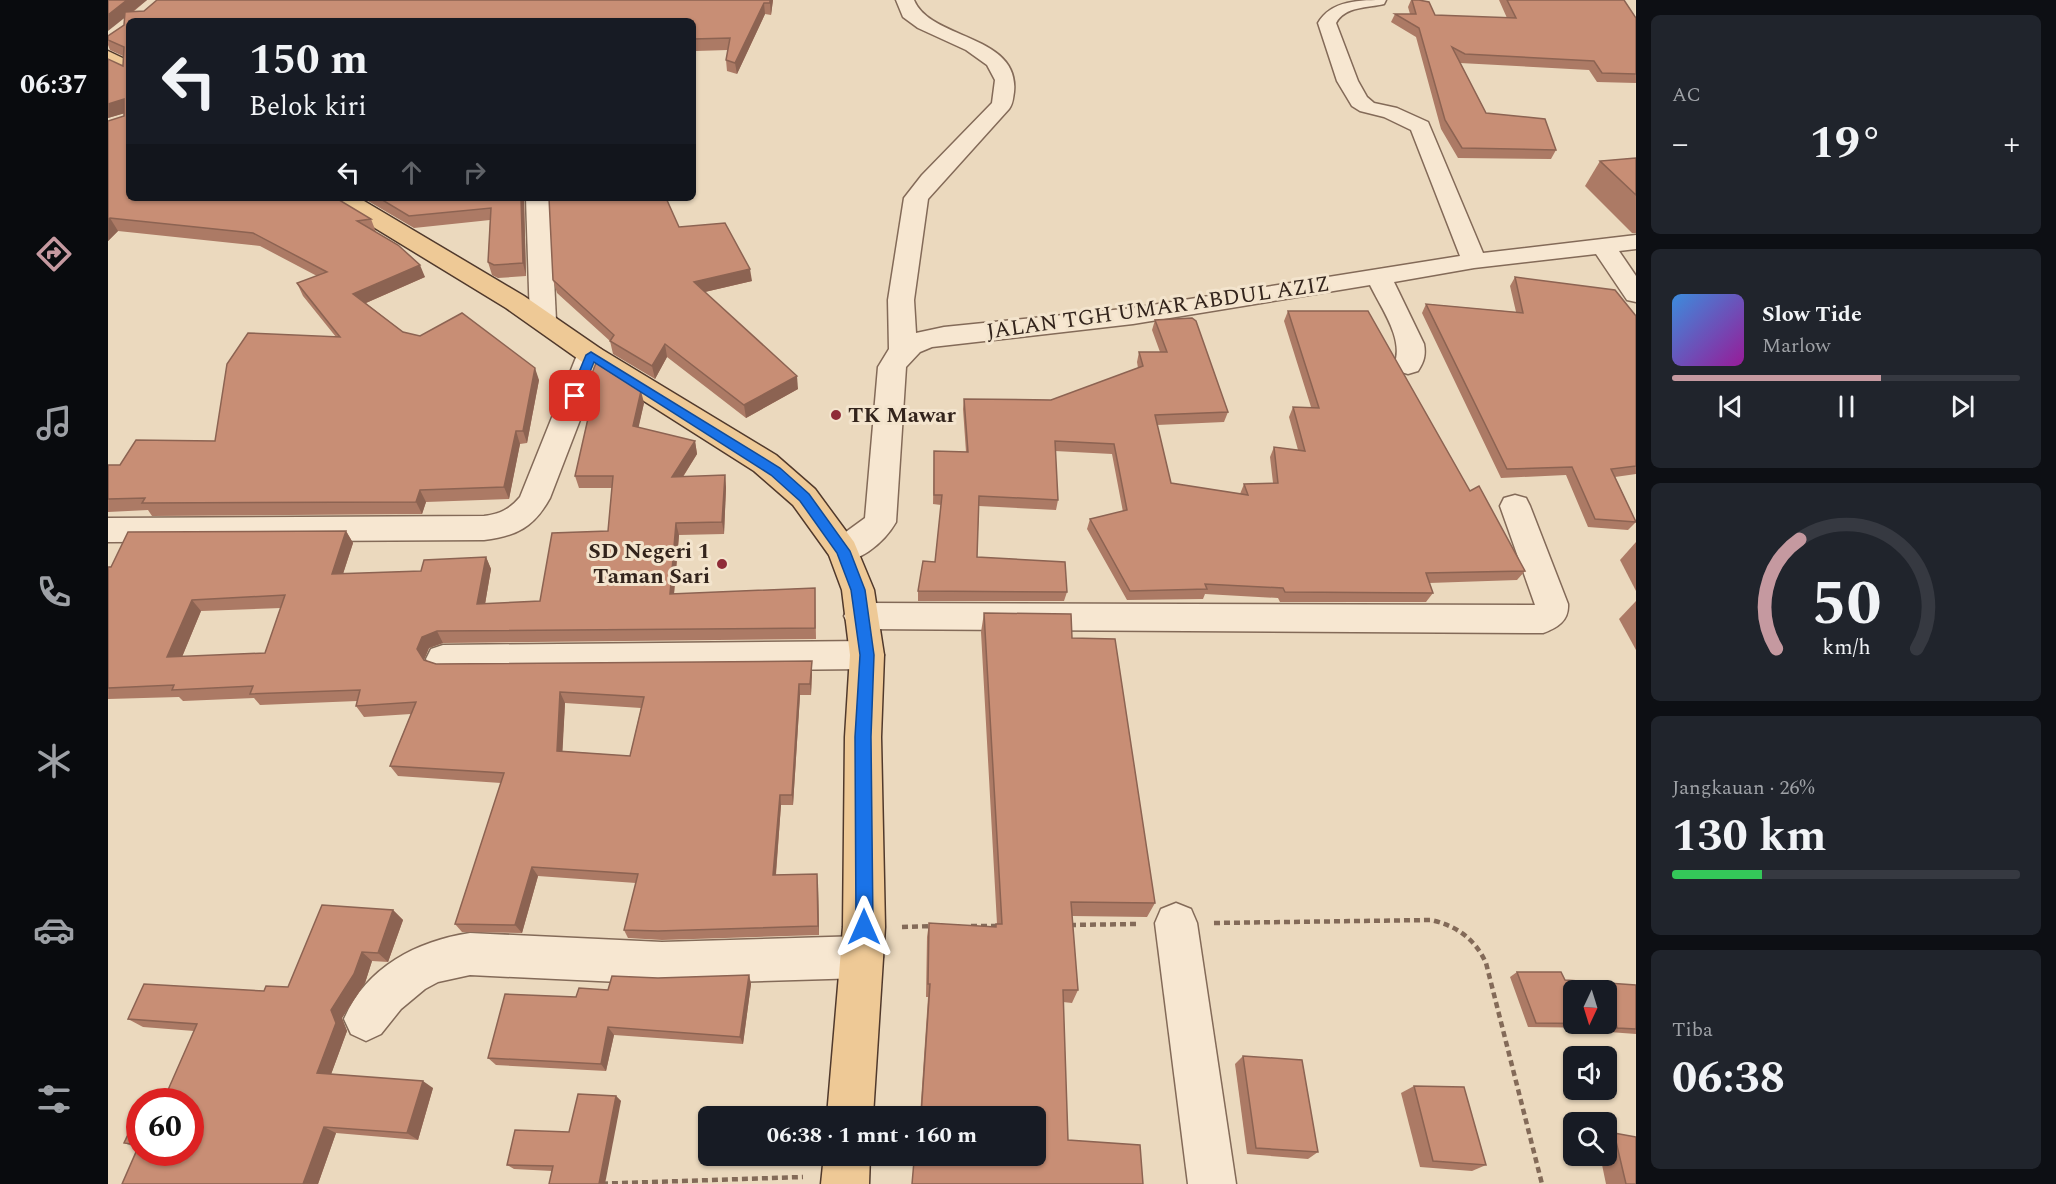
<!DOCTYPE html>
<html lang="id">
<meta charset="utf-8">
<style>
:root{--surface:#171b24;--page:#20242c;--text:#f1f3f6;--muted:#9ea1a6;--line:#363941;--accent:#c599a0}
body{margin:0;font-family:Spectral,serif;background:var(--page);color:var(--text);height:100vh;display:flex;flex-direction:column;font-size:22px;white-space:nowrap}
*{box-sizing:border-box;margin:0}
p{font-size:20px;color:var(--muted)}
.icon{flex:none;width:33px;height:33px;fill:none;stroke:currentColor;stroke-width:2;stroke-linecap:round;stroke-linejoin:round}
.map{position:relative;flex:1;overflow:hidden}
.side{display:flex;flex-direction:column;gap:15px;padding:15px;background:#0d0f14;width:420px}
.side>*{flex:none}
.banner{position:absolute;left:18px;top:18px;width:570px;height:183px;border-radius:9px;box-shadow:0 2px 4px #0004;background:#171b24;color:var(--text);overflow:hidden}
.needle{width:39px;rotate:184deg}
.tools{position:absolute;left:1455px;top:980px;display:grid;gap:12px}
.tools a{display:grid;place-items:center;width:54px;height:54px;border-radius:9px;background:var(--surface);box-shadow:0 2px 4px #0004;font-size:30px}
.speed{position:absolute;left:18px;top:1088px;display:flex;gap:12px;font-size:30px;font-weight:700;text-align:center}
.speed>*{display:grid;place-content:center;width:78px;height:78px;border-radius:50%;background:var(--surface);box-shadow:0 2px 4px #0004;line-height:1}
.speed .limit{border:9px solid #d22;background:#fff;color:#111}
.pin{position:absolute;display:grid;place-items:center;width:51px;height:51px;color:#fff;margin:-26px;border-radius:12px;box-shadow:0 3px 9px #0006}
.me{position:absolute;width:66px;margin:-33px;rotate:0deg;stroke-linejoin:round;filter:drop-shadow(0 0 4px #0008)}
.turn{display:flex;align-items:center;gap:21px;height:126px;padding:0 24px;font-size:27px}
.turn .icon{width:78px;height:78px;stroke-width:2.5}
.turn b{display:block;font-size:42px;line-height:51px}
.lanes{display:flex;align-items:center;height:57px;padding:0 24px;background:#0003;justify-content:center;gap:30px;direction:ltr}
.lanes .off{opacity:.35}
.big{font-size:45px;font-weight:700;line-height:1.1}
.side .card{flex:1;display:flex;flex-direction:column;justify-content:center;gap:9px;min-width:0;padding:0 21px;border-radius:9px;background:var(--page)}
.side .dial{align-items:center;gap:0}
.dial svg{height:156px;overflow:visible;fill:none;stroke:var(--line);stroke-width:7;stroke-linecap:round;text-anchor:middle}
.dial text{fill:var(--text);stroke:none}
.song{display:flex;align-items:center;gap:18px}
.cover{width:72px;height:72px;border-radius:9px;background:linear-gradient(135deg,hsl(210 70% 55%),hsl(300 70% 35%))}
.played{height:6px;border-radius:3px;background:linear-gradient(90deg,var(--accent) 60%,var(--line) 60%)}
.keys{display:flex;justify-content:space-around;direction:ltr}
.heat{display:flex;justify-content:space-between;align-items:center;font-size:33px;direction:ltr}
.charge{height:9px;border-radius:4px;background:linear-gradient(90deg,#34c759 26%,var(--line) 0)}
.trip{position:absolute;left:590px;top:1106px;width:348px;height:60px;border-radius:9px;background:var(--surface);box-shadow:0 2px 4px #0004;font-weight:700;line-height:60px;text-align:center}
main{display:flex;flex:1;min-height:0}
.menu{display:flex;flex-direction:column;width:108px;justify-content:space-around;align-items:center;background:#090b0e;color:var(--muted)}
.menu .icon{width:42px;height:42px}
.menu .selected{color:var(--accent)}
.menu b{font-size:27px;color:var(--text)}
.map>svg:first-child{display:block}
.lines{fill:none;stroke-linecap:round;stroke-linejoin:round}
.minor-casing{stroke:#836a58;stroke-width:3}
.major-casing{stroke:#50392c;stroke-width:3}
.path{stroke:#836a58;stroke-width:4.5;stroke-dasharray:6 4;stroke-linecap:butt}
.minor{fill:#f7e7d1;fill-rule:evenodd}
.major{fill:#eec996;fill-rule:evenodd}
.wall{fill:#ac7a65;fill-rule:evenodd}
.shaded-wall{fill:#8c6352}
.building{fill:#c88e75;stroke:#8c6352;stroke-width:1.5;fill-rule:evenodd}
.route{fill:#1a73e8;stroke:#114b97;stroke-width:1.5}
.poi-dot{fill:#8f2b37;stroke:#f3e4cd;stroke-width:2}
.labels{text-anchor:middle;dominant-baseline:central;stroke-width:6;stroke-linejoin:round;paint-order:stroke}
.street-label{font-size:22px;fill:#33241c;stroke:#f3e4cd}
.poi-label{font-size:22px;font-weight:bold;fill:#33241c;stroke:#f3e4cd;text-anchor:start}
</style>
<main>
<nav class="menu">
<b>06:37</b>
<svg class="icon selected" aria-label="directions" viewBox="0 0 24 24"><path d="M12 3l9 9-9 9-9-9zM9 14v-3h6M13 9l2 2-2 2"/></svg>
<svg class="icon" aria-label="music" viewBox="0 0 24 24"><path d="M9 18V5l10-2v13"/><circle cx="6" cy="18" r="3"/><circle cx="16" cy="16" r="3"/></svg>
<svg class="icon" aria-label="phone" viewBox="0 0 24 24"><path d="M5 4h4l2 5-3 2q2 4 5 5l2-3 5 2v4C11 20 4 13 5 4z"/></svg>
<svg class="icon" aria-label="climate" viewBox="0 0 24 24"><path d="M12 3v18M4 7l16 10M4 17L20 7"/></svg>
<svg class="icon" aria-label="car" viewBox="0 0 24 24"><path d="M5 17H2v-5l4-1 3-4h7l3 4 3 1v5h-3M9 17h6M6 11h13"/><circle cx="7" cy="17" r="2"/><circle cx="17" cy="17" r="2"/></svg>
<svg class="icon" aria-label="filters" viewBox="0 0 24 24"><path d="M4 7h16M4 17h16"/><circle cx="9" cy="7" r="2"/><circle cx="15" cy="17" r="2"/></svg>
</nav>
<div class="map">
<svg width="1528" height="1184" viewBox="0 0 1528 1184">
<rect width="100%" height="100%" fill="#ebd9be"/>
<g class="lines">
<defs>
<g id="minor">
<path d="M788,0H806C822,40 912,34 906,92C905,98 905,104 901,109L820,199L806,300L808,333L836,327L1025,308L1352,256L1303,130L1276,117L1252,111L1244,106L1229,81L1210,23C1223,0 1252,0 1278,0L1276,4C1260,8 1237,6 1228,23L1250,81L1259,97L1266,103L1289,108L1320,122L1375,253L1528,235V249L1511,251L1528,276V302L1519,300L1488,254L1366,268L1286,282L1316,344C1318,355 1316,362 1310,371L1300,374L1290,371L1286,365C1297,340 1273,308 1262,285L1025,324L824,347L812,352L798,367L788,522C776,543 748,567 724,560L719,551L724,542L757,518L770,367L781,349L780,300L796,198L814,175L884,103L887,80L879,65L858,50L810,28L795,17Z"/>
<path d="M418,198H442L448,320L444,326L435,328L426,326L422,320Z"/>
<path d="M483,346L493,349L497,355L442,498C426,527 409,536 376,540L0,542V518L376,516C392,514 402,509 412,497L469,355L473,349Z"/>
<path d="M1407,495L1418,498L1422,506L1460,604C1461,621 1449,628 1435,633L753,629L741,626L736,616L741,606L753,603L1427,605L1392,506L1396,498Z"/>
<path d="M759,641L771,645L776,655L771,665L759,669L335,673L323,669L318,659L323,649L335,645Z"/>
<path d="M1068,903L1083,909L1089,923L1128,1184H1080L1047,923L1053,909Z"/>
<path d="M362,933L554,942L754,936L769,942L775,957L769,972L754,978L554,984L362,975L330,982L317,989L293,1009L273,1034L258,1041L243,1034L236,1019C258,967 309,941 362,933Z"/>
</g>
<g id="major">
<path d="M0,51L21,61V76L0,66Z"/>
<path d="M222,198H251L416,296L493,349L668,455L707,489L746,542L766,590L776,655L773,737L777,927L765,1116H719L735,927L737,737L742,655L734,590L721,555L685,505L646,471L473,361L398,308L226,203Z"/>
<path d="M716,1155H762L761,1184H713Z"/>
</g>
</defs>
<!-- minor casing -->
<use href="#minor" class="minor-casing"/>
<!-- major casing -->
<use href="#major" class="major-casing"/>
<!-- path -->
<g class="path">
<path d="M1106,923L1323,920C1349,926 1367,939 1378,963L1434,1184"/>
<path d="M962,925L1030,924"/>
<path d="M863,926H892"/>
<path d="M794,927L826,926"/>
<path d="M484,1184L695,1177"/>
</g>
<!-- minor -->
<use href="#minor" class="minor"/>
<!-- major -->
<use href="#major" class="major"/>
</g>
<!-- wall -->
<g class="wall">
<path d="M0,0H39L25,12L36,11L49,0H665L663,15L657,14L629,74L619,71L618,60L620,50L587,51L585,56V21L21,198L263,219L268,232L317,277L258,303L295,332L431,380L419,443L412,444L401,499L318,502L314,514L44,516L40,510L0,512V465H12L107,441L228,337L195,296L189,283L209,276L152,246L10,231L0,241V121L16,116V113L0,118L15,66V56L2,50L0,45V36L16,25L17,18Z"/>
<path d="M1303,0H1311L1327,15L1399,18L1391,0H1516L1528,18V83L1489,82L1481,70L1352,63L1378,113L1448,150L1443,159L1350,158L1333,129L1308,37L1283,22L1287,14H1302L1300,7Z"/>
<path d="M1528,158V233H1524L1477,186L1492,161Z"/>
<path d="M255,198H416L418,276L390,278L384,275L380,262L382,220L306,228Z"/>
<path d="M571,227L644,281L597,292L690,389L638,418L559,357L547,379L505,354L502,341L449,293L445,280Z"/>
<path d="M1407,277L1528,316V474L1507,477L1528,522L1520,530L1480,527L1458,475L1393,478L1314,313L1318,304L1408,312L1402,286Z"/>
<path d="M1180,311L1362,491L1417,571L1409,580L1321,583L1325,593L1318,602H1172L1170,598L1097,594L1095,599L1019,600L979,529L982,519L1015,512L1004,454L947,451L950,500L948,510L871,506L869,557L959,592L956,601H810V591L827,562L833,505L825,504L826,451L858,452L855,409L856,399L943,400L1030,368L1029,362L1031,352H1052L1044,330L1047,320L1120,412L1116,422L1049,425L1063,483L1132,494L1136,484L1165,483L1162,457L1166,447L1190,450L1181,417L1185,407H1203L1176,321Z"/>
<path d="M477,391L536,403L530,428L587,441L589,454L575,477L617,475L618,488L616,534L571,535L566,594L707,588L708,639L335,643L321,648L316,660L328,664L704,661V672L703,695H692L685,805H673L668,875L710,883L711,935L554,940L520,938L516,930L528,883L430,876L414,933L354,932L347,924L393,783L290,776L282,766L303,714L256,717L248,706L249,701L152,705L146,698L75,701L71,697L0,699V567L238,531L245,543L235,574L313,571L378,557L383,569L377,604L432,601L500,531L504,488H471L467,476L483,404L481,403ZM173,608L157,653L74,657L93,611ZM457,703L533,708L522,756L454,751Z"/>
<path d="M1528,542V591L1512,560Z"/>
<path d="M1528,601V650L1511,619Z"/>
<path d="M876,613L964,638L1047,903L1039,917L964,916L970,990L964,1003L955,1002L960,1140L1035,1184H804L806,1161H809V1155H927V1116H812L820,997H818L819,937L821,923L887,927L888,924H889L873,632Z"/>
<path d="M285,910L295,920L280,962L264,961L257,983L234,1018L239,1031L223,1074L325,1088L310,1140L228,1133L210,1184H14L30,1148L16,1143L56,1099L86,1031L35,1027L20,1019L156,991L180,987Z"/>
<path d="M1409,972L1457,980L1528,985V1034L1501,1032L1499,1028L1420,1027L1402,977Z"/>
<path d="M641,975L643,984L635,1044L506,1035L498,1071L388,1065L380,1058L468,997L550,978Z"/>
<path d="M1135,1056L1210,1152L1200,1159L1139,1154L1127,1064Z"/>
<path d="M1306,1086L1378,1165L1364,1171L1312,1167L1293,1093Z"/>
<path d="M508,1096L513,1101L444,1171L406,1169L399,1165L461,1132Z"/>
<path d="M1506,1133L1528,1184H1498L1492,1155H1498V1136Z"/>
</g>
<!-- shaded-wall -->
<g class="shaded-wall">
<path d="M19,0H39L0,31V15Z"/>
<path d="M662,0H665L663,15L662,3Z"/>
<path d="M656,3L657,14L629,74L627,63Z"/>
<path d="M585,39L587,51L585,56Z"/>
<path d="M16,99L21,112L0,118V104Z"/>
<path d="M413,198H416L418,276L415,263Z"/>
<path d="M2,218L10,231L0,241V220Z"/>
<path d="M312,265L317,277L251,306L245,294Z"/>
<path d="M642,269L644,281L588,294L586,282Z"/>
<path d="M557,344L559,357L547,379L544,366Z"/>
<path d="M427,368L431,380L419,443L415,431Z"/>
<path d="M689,376L690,389L638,418L636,405Z"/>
<path d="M533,391L536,403L528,439L525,426Z"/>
<path d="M408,431L412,444L401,499L396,487Z"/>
<path d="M587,441L589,454L567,489L564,477Z"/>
<path d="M617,475L618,488L616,534L614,522Z"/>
<path d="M312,490L318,502L314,514L308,502Z"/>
<path d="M568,523L571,535L565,605L562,594Z"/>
<path d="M238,531L245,543L231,586L224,574Z"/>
<path d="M378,557L383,569L375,616L369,604Z"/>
<path d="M84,600L93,611L69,669L59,657Z"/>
<path d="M329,631L335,643L321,648L316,660L309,649L314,637Z"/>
<path d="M704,661V672L703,695L702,684Z"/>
<path d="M691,684L692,695L685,805L684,795Z"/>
<path d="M452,692L457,703L454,761L449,751Z"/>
<path d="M672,795L673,805L667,884L665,875Z"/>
<path d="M424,867L430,876L414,933L407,925Z"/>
<path d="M709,874L710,883L711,935L710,926Z"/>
<path d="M285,910L295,920L280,962L270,953Z"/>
<path d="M254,952L264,961L257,983L234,1018L239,1031L221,1080L209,1073L223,1010Z"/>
<path d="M641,975L643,984L635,1044L632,1037Z"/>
<path d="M500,1027L506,1035L498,1071L493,1064Z"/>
<path d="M315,1081L325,1088L310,1140L299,1133Z"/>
<path d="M508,1096L513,1101L497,1184H491Z"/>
<path d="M216,1127L228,1133L210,1184H195Z"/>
</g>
<!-- building -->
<g class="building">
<path d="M0,0H19L0,15Z"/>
<path d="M49,0H662V3H656L627,63L618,60L622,38L585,39V40V21H21V198H228L263,219L249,221L290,245L312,265L245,294L295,332L312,336L354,313L427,368L415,431H408L396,487L312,490L308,502L34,503L37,498L0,499V465H12L28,440L107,441L119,364L140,333L232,337L189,283L219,272L145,233L2,218L0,220V121L16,116V99L0,104V59L15,66L16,47L0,40V36L16,25L17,12L36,11Z"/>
<path d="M1304,0H1311L1321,2L1327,15L1408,18L1399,0H1516L1528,18V74L1494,73L1486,61L1357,54L1344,47L1378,113L1437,119L1448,150L1354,148L1337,120L1311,28L1287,14H1308Z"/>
<path d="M1528,158V195L1492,161Z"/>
<path d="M271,198H413L415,263L386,265L380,262L383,208L301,216Z"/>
<path d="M441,198H558L571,227L617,223L642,269L586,282L689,376L636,405L557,344L544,366L502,341L506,335L445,280Z"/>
<path d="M1407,277L1507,290L1528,316V466L1503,469L1528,522L1487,519L1464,467L1399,469L1318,304L1415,313Z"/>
<path d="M1180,311H1260L1362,491L1371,486L1417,571L1318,573L1325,593L1177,592L1175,588L1097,584L1099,589L1022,591L982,519L1019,510L1006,444L947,441L950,500L871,496L869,557L957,562L959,592L810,591L815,561L827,562L834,495H826V451L860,452L856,399L943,400L1035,366L1031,352H1059L1047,320L1084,318L1088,321L1120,412L1047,415L1063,483L1140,495L1136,484L1170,483L1166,447L1197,451L1185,407L1211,408Z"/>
<path d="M488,363L533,391L525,426L587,441L564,477L617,475L614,522L568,523L562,594L707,588V628L329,631L314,637L309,649L316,660L328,664L704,661L702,684H691L684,795H672L665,875L709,874L710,926L550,931L516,930L530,874L424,867L407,925L347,924L396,773L282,766L308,702L248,706L252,690L142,694L145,686L64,690L66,685L0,688V567H3L20,532L238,531L224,574L313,571L316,560L378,557L369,604L432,601L444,533L500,531L505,476H467L486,392L477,391ZM177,595L157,653L59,657L84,600ZM452,692L536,697L522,756L449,751Z"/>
<path d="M876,613L963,614L964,638L1007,639L1047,903L963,902L970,990H955L960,1140L1032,1145L1035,1184H804L806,1161H810V1155H927V1116H813L822,984H820L821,923L888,927V924H894Z"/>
<path d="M214,905L285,910L270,953L254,952L246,974L223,1010L228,1023L209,1073L315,1081L299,1133L216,1127L195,1184H14L31,1145L16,1143L32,1109V1152H82V1101H35L37,1097L56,1099L89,1024L20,1019L36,984L156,991L158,986L180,987Z"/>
<path d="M1409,972H1453L1457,980L1528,985V1029L1509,1028L1508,1024L1428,1023ZM1466,990H1498V1023H1466Z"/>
<path d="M641,975L632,1037L500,1027L493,1064L380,1058L397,994L468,997L471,988L500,990L504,976L550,978Z"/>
<path d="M1135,1056L1194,1060L1210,1152L1148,1148Z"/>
<path d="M1306,1086L1356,1087L1378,1165L1325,1161Z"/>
<path d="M470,1094L508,1096L491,1184H441L445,1166L399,1165L407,1130L461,1132Z"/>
<path d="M1506,1133L1528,1137V1184H1518Z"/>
</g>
<!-- route -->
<path class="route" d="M483,352L672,468L701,494L742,551L757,590L766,655L763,737L765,927L762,933L756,936L750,933L748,927L747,737L752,655L743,590L729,553L692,501L663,475L486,362L471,399H463L461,396L478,355Z"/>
<!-- markers -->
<g class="poi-dot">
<circle cx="728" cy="415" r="6"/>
<circle cx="614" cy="564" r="6"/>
</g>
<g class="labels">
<!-- street labels -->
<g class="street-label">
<text transform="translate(1050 308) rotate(-8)">JALAN TGH UMAR ABDUL AZIZ</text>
</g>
<!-- poi labels -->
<g class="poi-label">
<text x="740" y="415">TK Mawar</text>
<text x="602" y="551" text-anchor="end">SD Negeri 1<tspan x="602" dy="25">Taman Sari</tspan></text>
</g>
</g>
</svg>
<div class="tools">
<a><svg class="needle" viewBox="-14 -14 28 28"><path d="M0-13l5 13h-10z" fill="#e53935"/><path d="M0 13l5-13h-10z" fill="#9ea1a6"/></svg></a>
<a><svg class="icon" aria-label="sound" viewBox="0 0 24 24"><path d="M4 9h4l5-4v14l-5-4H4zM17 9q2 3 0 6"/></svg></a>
<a><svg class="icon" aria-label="search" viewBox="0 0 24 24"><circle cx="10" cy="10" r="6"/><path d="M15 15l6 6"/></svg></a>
</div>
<div class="speed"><div class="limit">60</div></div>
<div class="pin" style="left:467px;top:396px;background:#d93025"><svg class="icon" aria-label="arrive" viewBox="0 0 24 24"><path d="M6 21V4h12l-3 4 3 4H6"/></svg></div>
<svg class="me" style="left:756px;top:927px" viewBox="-20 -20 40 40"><path d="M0-17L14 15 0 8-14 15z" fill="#1a73e8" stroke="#fff" stroke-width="4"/></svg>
<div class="trip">06:38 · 1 mnt · 160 m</div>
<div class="banner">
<div class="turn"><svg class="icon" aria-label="left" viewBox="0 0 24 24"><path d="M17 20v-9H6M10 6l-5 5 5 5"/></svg><div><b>150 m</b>Belok kiri</div></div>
<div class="lanes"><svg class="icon" aria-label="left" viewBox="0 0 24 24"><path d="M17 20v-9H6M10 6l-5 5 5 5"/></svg><svg class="icon off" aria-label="ahead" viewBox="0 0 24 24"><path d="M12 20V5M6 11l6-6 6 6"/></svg><svg class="icon off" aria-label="right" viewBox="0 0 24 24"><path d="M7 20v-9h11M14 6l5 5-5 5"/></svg></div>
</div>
</div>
<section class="side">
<div class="card"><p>AC</p>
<div class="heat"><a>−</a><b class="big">19°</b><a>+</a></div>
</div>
<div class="card">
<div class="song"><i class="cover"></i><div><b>Slow Tide</b><p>Marlow</p></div></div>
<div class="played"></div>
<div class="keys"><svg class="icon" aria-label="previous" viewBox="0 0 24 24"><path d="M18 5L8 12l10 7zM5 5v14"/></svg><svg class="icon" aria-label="pause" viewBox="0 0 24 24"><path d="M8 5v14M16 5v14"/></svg><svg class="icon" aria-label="next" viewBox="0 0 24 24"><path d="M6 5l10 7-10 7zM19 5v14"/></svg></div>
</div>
<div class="card dial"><svg viewBox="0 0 100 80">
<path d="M14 69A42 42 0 1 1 86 69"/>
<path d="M14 69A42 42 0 0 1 26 13" stroke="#c599a0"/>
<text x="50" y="56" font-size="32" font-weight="700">50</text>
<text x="50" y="72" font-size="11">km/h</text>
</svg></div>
<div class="card"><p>Jangkauan · 26%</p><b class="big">130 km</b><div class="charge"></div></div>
<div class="card"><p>Tiba</p><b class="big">06:38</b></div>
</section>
</main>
